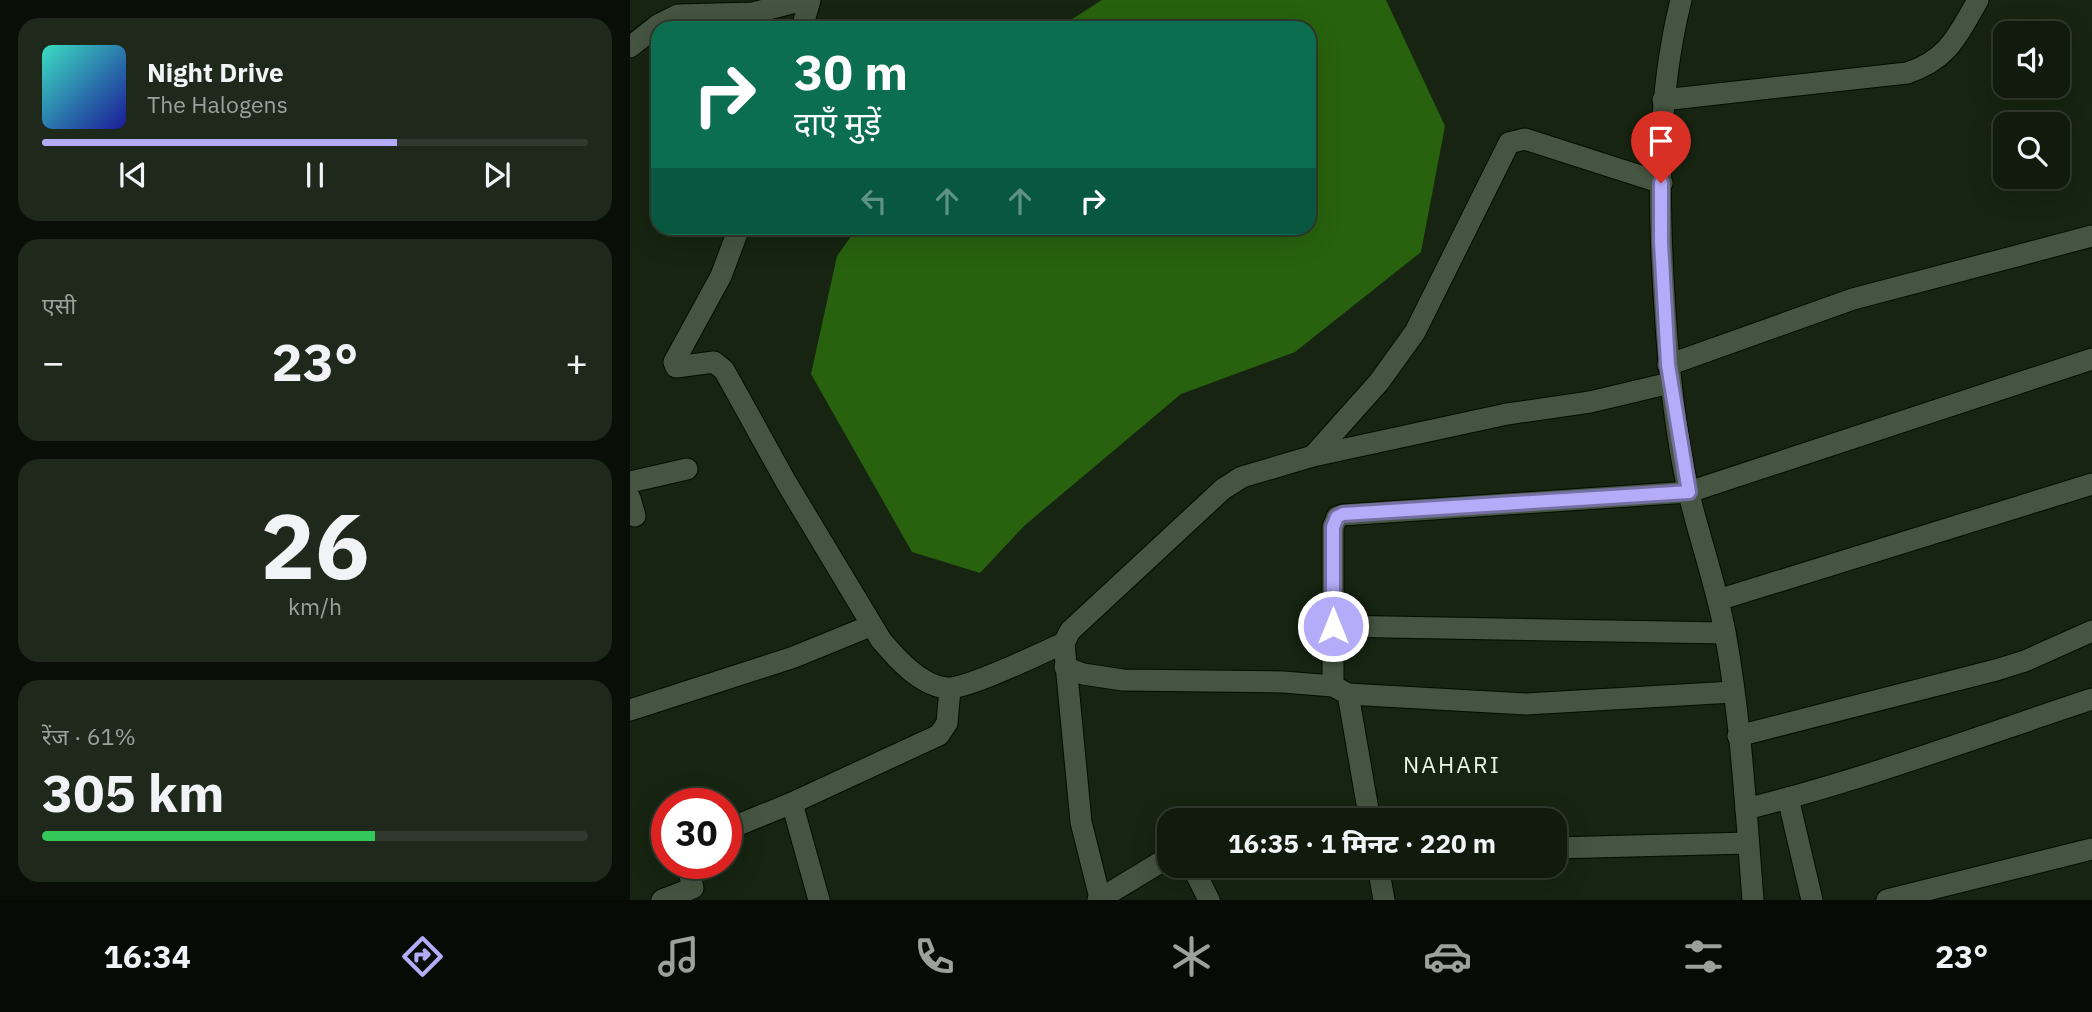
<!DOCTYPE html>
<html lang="hi">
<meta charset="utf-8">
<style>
:root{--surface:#101b0d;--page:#1e281b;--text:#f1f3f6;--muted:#9ca19d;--line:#30392e;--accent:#b4acf9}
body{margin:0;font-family:"IBM Plex Sans","Noto Sans Devanagari",sans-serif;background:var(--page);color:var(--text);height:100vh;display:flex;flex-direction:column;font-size:26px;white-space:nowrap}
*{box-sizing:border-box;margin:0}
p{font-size:23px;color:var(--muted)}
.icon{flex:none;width:38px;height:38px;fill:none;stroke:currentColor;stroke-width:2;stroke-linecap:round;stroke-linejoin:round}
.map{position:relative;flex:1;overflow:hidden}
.details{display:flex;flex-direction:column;gap:18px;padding:18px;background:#090f07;width:630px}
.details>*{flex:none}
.guide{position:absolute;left:21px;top:21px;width:665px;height:214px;border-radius:21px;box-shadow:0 7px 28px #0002,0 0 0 2px var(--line);background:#0b6e4f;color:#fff;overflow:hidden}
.tools{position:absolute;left:1363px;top:21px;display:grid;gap:14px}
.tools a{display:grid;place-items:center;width:77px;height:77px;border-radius:14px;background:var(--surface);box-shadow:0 7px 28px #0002,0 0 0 2px var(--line);font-size:35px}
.speed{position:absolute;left:21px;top:788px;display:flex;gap:14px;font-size:35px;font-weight:700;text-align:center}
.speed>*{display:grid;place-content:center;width:91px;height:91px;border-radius:50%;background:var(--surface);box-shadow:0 7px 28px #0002,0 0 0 2px var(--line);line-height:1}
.speed .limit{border:10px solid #d22;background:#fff;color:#111}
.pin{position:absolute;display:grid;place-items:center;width:60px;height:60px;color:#fff;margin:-72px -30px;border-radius:50% 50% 50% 0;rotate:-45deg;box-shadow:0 0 7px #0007}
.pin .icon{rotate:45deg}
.me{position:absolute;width:77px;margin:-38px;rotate:0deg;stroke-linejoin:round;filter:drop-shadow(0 0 5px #0008)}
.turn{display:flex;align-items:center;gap:24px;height:147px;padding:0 28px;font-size:32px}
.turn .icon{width:91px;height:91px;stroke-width:2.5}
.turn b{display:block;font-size:49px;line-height:60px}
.lanes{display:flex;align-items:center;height:66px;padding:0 28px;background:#0003;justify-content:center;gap:35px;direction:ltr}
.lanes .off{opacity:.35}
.big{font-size:52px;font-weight:800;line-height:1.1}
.details .tile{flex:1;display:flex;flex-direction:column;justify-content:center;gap:10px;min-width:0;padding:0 24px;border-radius:21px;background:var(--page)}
.details .dial{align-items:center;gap:0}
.dial b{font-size:91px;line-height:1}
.song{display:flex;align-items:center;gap:21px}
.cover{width:84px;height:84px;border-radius:10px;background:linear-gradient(135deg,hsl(170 70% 55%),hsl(240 70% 35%))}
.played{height:7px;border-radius:4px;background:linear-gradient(90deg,var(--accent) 65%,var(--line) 65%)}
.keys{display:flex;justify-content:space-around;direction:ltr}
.heat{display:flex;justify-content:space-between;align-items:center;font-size:38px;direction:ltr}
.charge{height:10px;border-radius:5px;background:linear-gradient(90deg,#34c759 61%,var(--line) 0)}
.trip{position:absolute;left:527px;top:808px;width:410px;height:70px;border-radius:21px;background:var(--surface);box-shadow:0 7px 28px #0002,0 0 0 2px var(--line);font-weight:800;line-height:70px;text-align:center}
.dock{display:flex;height:112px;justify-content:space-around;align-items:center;background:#060b05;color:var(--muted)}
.dock .icon{width:49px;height:49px}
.dock .current{color:var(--accent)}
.dock b{font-size:32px;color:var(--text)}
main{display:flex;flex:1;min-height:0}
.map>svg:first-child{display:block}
.water{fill:#28620e}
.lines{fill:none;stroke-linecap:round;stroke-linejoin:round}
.minor-casing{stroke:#030d01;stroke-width:23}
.minor{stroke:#455541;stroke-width:21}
.route-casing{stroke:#7570a2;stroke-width:18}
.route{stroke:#b4acf9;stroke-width:12}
.labels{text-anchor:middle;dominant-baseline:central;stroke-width:7;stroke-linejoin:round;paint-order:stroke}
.quarter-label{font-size:23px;letter-spacing:2px;fill:#eaf4e7;stroke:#162411}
</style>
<main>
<section class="details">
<div class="tile">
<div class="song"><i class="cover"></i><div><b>Night Drive</b><p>The Halogens</p></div></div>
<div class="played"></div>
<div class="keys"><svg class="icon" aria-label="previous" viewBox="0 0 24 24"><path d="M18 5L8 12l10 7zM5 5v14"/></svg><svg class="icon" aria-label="pause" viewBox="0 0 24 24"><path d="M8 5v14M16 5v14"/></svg><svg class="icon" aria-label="next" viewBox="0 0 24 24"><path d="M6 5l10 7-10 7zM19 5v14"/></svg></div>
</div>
<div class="tile"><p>एसी</p>
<div class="heat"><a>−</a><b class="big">23°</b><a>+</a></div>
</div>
<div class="tile dial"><b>26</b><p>km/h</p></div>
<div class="tile"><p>रेंज · 61%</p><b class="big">305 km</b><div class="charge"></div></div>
</section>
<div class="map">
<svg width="1462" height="900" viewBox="0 0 1462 900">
<rect width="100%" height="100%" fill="#162411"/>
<!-- water -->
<path class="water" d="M472,0H756L815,126L791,252L665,352L551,394L394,526L350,573L282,552L181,374L207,256L227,228H679V28H428Z"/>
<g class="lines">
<defs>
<g id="minor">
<path d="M1051,0C1027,96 1028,196 1034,294C1038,361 1044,428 1059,494C1070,540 1086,585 1095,632C1111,720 1116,811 1123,900"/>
<path d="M172,28L180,0"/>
<path d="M0,47L28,25L48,15L123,13L173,0"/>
<path d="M1033,100L1277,73C1318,60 1328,35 1348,0"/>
<path d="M109,228L91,276L44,362L46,367L84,362L94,370L156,482L251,640C267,659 290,685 316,688C336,690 411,653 434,643"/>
<path d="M1038,365L1223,299L1462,236"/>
<path d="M683,456L749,382L785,332L879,143L895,139L1032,183"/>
<path d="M0,482L57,469"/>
<path d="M0,498L5,516"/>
<path d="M1088,600L1462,484"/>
<path d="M703,626L1095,633"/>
<path d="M435,667L453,674L493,680L653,682L703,686L718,694L740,821"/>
<path d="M703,686V527L707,517L713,515L1059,492L1462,359"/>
<path d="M718,694L896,704L1103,692"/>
<path d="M0,710L164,657L240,626"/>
<path d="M1108,736L1366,670L1395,661L1462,631"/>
<path d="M1158,798L1182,900"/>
<path d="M162,803L189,900"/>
<path d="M1116,809C1233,780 1347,737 1462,699"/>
<path d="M96,830L162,803L309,735L317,723L320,689"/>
<path d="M924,848L1118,843"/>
<path d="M562,866L579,900"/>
<path d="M748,866L754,900"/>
<path d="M470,898L451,822L434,643L440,631L593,489L612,477L683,456L877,414L960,402L1040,383"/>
<path d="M32,900L63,888L57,863"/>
<path d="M468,900L539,857"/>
<path d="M1257,900L1462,849"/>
</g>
</defs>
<!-- minor casing -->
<use href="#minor" class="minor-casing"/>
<!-- minor -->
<use href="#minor" class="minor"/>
</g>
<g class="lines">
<defs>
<path id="route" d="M703,626V527L707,517L713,514L1059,492L1038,365L1031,242V183"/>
</defs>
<!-- route casing -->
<use href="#route" class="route-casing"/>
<!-- route -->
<use href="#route" class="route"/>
</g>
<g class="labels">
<!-- quarter labels -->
<g class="quarter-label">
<text x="822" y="764">NAHARI</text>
</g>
</g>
</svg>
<div class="tools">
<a><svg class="icon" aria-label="sound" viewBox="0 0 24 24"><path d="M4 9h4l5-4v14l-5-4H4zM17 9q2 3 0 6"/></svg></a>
<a><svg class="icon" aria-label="search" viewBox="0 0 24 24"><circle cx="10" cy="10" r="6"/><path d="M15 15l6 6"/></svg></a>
</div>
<div class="speed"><div class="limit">30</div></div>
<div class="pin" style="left:1031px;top:183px;background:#d93025"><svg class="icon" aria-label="arrive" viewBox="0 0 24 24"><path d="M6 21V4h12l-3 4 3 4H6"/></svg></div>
<svg class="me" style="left:703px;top:626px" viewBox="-20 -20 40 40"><circle r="17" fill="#b4acf9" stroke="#fff" stroke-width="3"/><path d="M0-11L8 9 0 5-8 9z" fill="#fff"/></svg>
<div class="trip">16:35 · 1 मिनट · 220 m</div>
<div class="guide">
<div class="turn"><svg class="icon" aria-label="right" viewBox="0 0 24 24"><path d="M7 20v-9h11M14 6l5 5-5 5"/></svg><div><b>30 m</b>दाएँ मुड़ें</div></div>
<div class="lanes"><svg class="icon off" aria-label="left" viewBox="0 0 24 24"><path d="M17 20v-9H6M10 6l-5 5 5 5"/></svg><svg class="icon off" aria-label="ahead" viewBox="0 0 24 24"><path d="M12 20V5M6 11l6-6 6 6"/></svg><svg class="icon off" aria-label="ahead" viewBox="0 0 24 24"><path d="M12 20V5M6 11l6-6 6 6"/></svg><svg class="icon" aria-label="right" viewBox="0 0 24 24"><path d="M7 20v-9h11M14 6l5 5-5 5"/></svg></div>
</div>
</div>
</main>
<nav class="dock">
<b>16:34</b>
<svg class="icon current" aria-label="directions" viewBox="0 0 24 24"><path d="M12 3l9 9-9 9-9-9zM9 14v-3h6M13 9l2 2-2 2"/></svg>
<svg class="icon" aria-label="music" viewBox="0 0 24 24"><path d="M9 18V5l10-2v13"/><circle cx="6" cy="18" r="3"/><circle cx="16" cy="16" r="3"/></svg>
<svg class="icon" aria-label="phone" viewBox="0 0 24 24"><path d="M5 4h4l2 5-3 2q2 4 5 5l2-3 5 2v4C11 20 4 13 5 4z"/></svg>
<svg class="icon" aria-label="climate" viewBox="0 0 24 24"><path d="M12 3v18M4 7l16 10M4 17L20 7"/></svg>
<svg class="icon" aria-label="car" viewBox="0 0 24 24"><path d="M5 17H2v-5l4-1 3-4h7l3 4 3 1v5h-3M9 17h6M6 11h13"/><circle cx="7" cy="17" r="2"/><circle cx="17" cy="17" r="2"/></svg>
<svg class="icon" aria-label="filters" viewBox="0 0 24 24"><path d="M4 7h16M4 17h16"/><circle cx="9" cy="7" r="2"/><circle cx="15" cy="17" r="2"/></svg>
<b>23°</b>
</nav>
